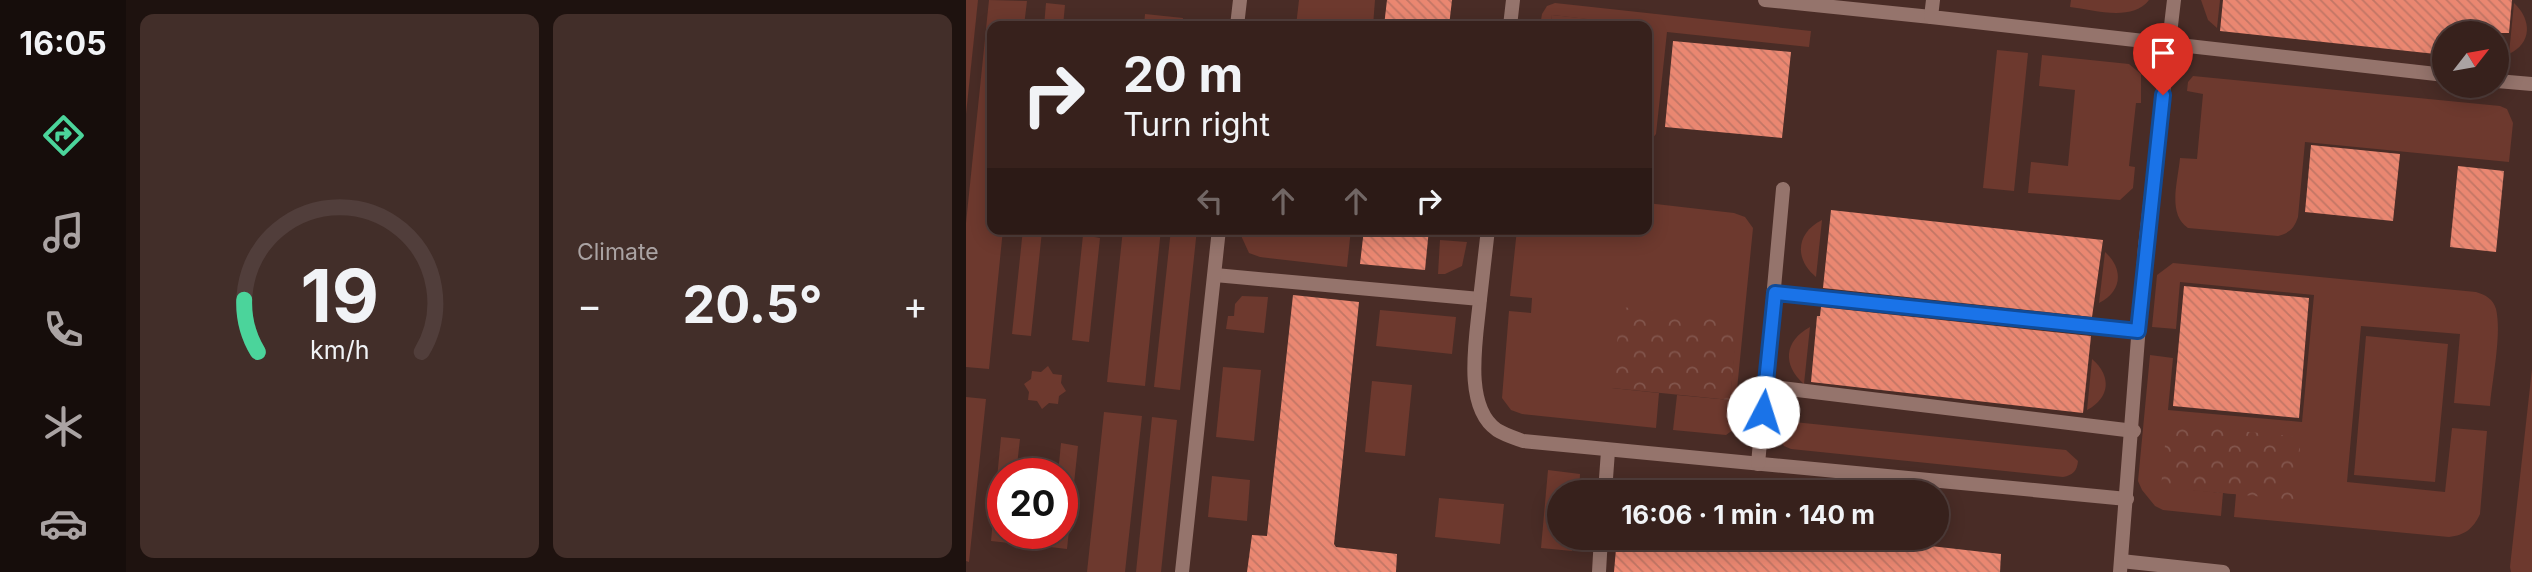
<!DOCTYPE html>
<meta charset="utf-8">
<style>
:root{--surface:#37211c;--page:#422e29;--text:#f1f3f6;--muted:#aaa3a3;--line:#513e3b;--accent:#4bd49b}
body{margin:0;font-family:Inter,sans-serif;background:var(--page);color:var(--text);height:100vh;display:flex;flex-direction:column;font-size:26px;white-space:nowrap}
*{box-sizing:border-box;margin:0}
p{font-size:23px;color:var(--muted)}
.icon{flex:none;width:38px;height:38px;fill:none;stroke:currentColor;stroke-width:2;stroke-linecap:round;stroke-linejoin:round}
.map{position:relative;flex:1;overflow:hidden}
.details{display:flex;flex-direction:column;gap:14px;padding:14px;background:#1e120f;width:840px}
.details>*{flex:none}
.banner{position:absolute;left:21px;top:21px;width:665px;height:214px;border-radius:14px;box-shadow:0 4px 18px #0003,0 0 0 2px var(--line);background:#37211c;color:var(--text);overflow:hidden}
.needle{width:46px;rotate:59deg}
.tools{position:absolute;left:1466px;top:21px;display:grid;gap:14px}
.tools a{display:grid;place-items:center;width:77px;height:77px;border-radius:50%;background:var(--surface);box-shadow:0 4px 18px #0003,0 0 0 2px var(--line);font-size:35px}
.speed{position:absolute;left:21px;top:458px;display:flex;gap:14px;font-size:35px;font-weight:700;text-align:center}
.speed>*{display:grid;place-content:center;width:91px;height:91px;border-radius:50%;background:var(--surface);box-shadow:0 4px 18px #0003,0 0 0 2px var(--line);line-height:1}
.speed .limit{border:10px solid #d22;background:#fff;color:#111}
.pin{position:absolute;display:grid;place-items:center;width:60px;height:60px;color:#fff;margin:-72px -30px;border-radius:50% 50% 50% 0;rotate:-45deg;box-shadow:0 0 7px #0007}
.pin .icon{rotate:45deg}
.me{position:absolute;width:77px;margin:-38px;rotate:5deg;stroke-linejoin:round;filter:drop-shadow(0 0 5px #0008)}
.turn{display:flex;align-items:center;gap:24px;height:147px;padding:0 21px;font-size:32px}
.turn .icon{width:91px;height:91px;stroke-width:2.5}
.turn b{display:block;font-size:49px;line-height:60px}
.lanes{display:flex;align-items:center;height:66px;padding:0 21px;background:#0003;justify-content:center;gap:35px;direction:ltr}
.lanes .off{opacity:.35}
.big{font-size:52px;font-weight:700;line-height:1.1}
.details .widget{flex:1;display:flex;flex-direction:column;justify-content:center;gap:10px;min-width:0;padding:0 24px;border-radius:14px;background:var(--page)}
.details .dial{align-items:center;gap:0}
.dial svg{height:182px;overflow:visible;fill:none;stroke:var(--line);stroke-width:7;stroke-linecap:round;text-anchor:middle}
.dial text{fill:var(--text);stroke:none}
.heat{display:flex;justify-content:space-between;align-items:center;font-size:38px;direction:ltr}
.details .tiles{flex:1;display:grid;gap:14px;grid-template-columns:repeat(2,1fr)}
.trip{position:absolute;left:581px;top:480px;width:402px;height:70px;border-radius:35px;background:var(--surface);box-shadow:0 4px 18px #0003,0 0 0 2px var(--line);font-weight:700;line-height:70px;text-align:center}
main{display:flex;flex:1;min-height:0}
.tab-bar{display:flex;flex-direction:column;width:126px;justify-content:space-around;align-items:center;background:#160d0b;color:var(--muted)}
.tab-bar .icon{width:49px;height:49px}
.tab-bar .on{color:var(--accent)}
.tab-bar b{font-size:32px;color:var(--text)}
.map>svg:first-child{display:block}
.grass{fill:#6d392e}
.park{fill:url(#park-crowns)}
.building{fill:url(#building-back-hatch)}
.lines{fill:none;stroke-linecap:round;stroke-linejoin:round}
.service{stroke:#95746c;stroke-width:14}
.route-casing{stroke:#114b97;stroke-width:18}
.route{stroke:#1a73e8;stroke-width:12}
</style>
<main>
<nav class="tab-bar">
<b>16:05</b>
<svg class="icon on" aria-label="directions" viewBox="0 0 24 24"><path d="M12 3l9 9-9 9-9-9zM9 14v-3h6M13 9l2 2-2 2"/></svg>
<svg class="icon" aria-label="music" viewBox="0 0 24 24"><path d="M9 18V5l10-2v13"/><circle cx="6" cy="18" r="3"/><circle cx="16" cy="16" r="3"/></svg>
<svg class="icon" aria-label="phone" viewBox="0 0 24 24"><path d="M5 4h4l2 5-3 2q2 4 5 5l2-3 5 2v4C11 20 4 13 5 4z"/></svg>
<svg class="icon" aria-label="climate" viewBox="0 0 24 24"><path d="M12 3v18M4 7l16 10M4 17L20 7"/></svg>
<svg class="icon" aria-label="car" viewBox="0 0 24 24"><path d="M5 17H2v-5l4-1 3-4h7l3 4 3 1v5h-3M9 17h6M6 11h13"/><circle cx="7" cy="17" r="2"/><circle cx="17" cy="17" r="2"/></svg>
</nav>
<section class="details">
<div class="tiles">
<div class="widget dial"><svg viewBox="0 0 100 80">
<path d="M14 69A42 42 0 1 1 86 69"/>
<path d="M14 69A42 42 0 0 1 8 46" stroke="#4bd49b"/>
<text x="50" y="56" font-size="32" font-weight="700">19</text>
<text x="50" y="72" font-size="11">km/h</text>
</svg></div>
<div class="widget"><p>Climate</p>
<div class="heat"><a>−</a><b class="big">20.5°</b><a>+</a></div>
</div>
</div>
</section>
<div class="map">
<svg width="1566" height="572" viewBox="0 0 1566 572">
<defs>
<pattern id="park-crowns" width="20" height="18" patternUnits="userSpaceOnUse" patternTransform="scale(1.75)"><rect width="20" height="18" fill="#6d392e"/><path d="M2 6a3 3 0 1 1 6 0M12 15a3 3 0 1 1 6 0" fill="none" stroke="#82554c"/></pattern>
<pattern id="building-back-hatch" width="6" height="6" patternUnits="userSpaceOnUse" patternTransform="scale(1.75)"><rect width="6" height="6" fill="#ea8771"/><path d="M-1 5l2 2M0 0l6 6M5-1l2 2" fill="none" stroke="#c27665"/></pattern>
</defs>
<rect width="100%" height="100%" fill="#492c26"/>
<!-- grass -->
<g class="grass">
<path d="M0,0H12L0,114Z"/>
<path d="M23,0L61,1L58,26H26V229H37L23,369L0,367V223Z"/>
<path d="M333,0H409L407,26H330Z"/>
<path d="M1105,0H1183C1166,22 1128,10 1104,7Z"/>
<path d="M1235,0H1254L1251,28L1242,20Z"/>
<path d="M80,3L99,5L97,26H78Z"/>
<path d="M589,3L845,31L843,47L701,32L690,134L681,145V26L586,15L585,26H574L576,14L581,6Z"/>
<path d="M1548,3C1566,20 1566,43 1543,54Z"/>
<path d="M179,14L217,18L216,26H178Z"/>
<path d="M1031,50L1062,53L1048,191L1017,188Z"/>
<path d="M1076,55L1163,64L1175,74V103H1170L1163,166L1169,167L1167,188L1154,200L1062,193L1065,162L1102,166L1109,90L1073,86Z"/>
<path d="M1227,76L1534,106L1541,109L1547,123L1543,162L1339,142L1332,217C1328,229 1323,233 1312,236L1222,228C1201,214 1212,181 1214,158L1231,159L1237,94L1221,91L1222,82Z"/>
<path d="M681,203L768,213L779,217L787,228L767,430L760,435L707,430L711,395L764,400L771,319L646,388L693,393L690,428L556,414L545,410L536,398L543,311L565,313L566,298L544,296L551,229H681Z"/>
<path d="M856,220L850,277C828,259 830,233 856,220Z"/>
<path d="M57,229L76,231L65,336L46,334Z"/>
<path d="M157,229H195L179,386L141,382Z"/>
<path d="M205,229H231L214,390L188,387Z"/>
<path d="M272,229H385L381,267L294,257L283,253Z"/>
<path d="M117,235L134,238L123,342L106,340Z"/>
<path d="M474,240L501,242L496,266L479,274H472Z"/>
<path d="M1139,252C1158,269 1156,292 1133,303Z"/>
<path d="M1207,263L1510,292C1520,295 1527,299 1530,309C1536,334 1526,380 1524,406L1488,403L1494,334L1395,326L1381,482L1479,492L1486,428L1521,431L1514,514C1507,529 1499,535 1483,537L1268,517L1270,494L1329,500L1196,487L1257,493L1255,516L1197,510L1189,506L1176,490L1172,481L1184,355L1207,358L1202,410L1336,422L1348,295L1214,282L1210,329L1186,327L1191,275Z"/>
<path d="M276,296L302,297L298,333L260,329L262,316H268L269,304Z"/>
<path d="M414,310L490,317L486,354L410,346Z"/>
<path d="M844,327L838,384C816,365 818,341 844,327Z"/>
<path d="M1400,336L1482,344L1469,482L1388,475Z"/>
<path d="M1126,359C1146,376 1144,398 1121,410Z"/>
<path d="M82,366L87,374L96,375L95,383L100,391L93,396L92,404L83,403L76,409L71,401L62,400L63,392L58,384L65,379L66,371L75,372Z"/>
<path d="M257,367L295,370L288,441L250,437Z"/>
<path d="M1566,369V572H1545L1544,567Z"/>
<path d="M406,381L446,385L439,456L399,452Z"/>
<path d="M0,397L20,399L3,562L0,561Z"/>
<path d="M138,412L176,416L159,572H121Z"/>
<path d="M186,417L211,420L195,572H170Z"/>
<path d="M828,422L1100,450L1112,461C1111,471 1107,475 1097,477L825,449L818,446L813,438L820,424Z"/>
<path d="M35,437L54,439L50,474H37V534H44L43,543L25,541Z"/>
<path d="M95,443L112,446L101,549L84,547L86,534H96V474H92Z"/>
<path d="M582,470L614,474L613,492H593V537H608L606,551L575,548Z"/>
<path d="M246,476L284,480L281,521L242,517Z"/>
<path d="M473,498L538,504L534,544L469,537Z"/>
</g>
<!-- park -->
<g class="park">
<path d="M586,15L669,24V26H585Z"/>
<path d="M655,307L772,319L764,400L646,388Z"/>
<path d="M1201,424L1335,437L1329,500L1195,487Z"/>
</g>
<!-- building -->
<g class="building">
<path d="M421,0H486L483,26H418Z"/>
<path d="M1257,0H1546L1543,33H1479V55L1254,31Z"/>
<path d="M707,41L825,52L816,138L699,127Z"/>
<path d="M1345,145L1434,154L1427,221L1339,212Z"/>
<path d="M1492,166L1538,171L1530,252L1484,247Z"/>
<path d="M865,210L1137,240L1126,317L857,288Z"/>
<path d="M398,229H463L459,270L394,264Z"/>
<path d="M1218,286L1343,298L1333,418L1207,406Z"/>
<path d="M327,295L393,302L368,544L370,547L431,554L430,572H281L286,535L301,536Z"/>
<path d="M855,307L1125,336L1117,413L845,382L851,316H854Z"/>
<path d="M651,537H885L1035,554L1034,572H648Z"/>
</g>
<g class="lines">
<!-- service -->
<g class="service">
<path d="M799,0L965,17"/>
<path d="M967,0L965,17L1479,75"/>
<path d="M271,26L274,0"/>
<path d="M544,26L547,0"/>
<path d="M1531,81L1566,84"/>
<path d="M249,275L514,299C511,335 496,406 531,430C539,435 549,438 557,441L1161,499"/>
<path d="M809,293L1172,331"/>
<path d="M514,299L522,229"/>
<path d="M799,386L1168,431"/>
<path d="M792,464L817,189"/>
<path d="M639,492L642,451"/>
<path d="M1155,561L1257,572"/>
<path d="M216,572L253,229"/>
<path d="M633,572L635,537"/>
<path d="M1154,572L1179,247L1208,0"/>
</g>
</g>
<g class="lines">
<defs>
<path id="route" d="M797,412L809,293L1172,331L1197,95"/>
</defs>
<!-- route casing -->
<use href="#route" class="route-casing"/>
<!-- route -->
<use href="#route" class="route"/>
</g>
</svg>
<div class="tools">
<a><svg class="needle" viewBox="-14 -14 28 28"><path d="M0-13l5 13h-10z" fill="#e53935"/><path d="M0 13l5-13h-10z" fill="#aaa3a3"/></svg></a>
</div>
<div class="speed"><div class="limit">20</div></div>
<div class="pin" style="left:1197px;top:95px;background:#d93025"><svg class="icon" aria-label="arrive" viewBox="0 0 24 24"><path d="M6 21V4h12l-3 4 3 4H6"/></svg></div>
<svg class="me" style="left:797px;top:412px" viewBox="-20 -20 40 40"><circle r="19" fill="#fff"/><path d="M0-13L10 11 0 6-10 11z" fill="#1a73e8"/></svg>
<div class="trip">16:06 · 1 min · 140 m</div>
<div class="banner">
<div class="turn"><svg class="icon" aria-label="right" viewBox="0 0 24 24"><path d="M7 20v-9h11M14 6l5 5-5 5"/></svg><div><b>20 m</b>Turn right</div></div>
<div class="lanes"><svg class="icon off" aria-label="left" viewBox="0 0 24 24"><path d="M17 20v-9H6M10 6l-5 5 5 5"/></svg><svg class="icon off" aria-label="ahead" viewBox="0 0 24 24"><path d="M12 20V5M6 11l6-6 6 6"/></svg><svg class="icon off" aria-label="ahead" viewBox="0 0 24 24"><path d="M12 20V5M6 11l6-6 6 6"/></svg><svg class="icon" aria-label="right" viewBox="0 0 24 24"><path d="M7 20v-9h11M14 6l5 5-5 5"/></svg></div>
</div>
</div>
</main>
